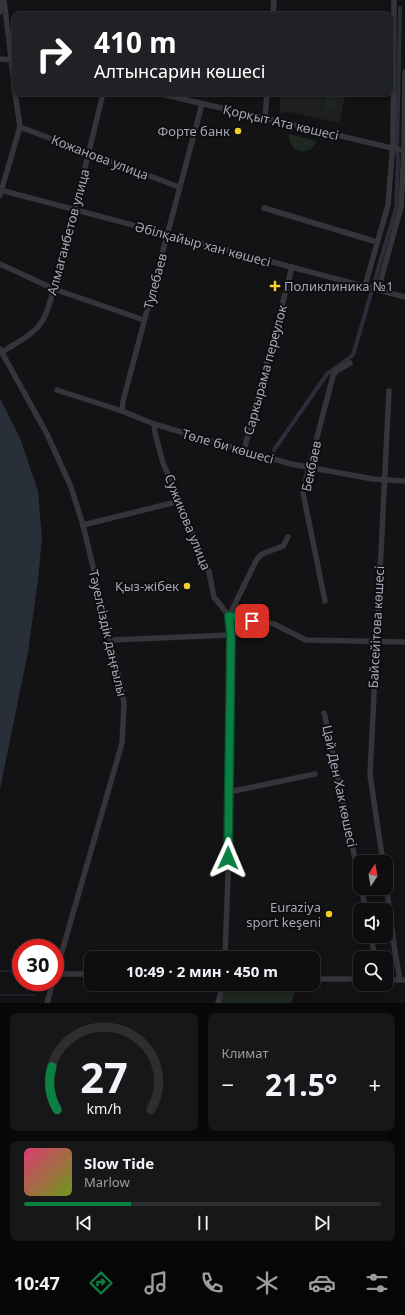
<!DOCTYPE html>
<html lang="ru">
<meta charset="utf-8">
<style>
:root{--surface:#0e0e10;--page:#171719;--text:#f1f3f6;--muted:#9b9c9f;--line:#2e2e30;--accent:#0b8043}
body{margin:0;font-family:"Noto Sans",sans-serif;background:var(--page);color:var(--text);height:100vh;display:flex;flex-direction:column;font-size:15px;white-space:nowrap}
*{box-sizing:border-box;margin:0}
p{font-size:13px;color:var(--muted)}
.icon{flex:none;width:22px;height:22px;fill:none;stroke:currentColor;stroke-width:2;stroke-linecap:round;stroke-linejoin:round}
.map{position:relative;height:1003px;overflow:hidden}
.drawer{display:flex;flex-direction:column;gap:10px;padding:10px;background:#080809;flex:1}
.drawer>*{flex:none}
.hud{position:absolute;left:12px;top:12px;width:381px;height:84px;border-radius:8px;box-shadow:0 2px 6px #0003,0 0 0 1px var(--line);background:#202124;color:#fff;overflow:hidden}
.needle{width:26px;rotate:11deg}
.buttons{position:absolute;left:353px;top:855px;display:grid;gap:8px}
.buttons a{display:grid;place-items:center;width:40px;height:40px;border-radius:8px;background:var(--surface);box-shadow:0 2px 6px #0003,0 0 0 1px var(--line);font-size:20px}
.speed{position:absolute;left:12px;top:939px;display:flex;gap:8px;font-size:20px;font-weight:700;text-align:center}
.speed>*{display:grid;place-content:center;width:52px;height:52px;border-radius:50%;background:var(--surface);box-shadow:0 2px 6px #0003,0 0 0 1px var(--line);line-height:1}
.speed .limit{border:6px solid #d22;background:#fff;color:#111}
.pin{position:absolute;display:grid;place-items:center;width:34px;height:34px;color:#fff;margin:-17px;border-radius:8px;box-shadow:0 2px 6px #0006}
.me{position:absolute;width:44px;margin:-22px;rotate:1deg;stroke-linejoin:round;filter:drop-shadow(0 0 3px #0008)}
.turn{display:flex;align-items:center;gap:14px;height:84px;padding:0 16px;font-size:18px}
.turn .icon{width:52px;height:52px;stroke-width:2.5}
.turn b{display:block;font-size:28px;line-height:34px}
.big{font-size:30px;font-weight:700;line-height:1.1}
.drawer .tile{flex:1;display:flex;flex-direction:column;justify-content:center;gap:6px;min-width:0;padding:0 14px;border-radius:8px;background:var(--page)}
.drawer .dial{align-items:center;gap:0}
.dial svg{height:104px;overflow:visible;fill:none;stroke:var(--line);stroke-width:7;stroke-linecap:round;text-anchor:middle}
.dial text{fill:var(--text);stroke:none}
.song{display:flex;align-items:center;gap:12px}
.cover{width:48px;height:48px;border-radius:6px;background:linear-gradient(135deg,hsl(340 70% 55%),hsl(80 70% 35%))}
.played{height:4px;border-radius:2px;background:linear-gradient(90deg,var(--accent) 30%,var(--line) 30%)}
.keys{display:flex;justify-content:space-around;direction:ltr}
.heat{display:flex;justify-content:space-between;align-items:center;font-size:22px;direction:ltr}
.drawer .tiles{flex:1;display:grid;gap:10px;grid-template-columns:1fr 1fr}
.tile:last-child{grid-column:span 2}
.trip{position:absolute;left:84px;top:951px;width:236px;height:40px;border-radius:8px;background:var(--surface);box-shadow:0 2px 6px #0003,0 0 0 1px var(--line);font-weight:700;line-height:40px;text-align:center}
.menu{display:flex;height:64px;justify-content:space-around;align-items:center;background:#060606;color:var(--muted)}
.menu .icon{width:28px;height:28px}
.menu .selected{color:var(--accent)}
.menu b{font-size:18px;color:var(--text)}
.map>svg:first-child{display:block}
.built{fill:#1f1f22}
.green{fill:#1f2721}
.water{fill:#292f38}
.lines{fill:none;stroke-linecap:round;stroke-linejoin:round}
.stream{stroke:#292f38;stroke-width:1}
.canal{stroke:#292f38;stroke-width:4}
.minor{stroke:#34343a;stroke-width:5.5}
.route-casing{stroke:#07532c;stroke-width:10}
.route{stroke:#0b8043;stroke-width:7}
.poi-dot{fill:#f5ce2a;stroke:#0e0e10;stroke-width:1.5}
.labels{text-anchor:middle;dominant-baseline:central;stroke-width:4;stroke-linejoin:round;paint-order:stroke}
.street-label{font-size:13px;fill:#a4a7b5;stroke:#0e0e10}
.poi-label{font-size:13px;fill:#a4a7b5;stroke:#0e0e10;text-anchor:end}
</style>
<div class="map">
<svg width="405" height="1003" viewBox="0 0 405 1003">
<rect width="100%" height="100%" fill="#131315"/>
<!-- built -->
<path class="built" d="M280,93H346L339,123L289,112L280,113Z"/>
<!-- green -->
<g class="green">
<path d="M327,93H337L335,109L325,108Z"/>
<path d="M289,134L317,141L311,149C299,156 288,147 289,134Z"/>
<path d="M223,984H297L291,1003H219Z"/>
</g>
<!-- water -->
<path class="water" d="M0,398L20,438L38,491L42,538L38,580L28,652L0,789Z"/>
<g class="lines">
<!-- stream -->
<g class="stream">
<path d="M0,971L21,972"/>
<path d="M255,984V989"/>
<path d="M0,995H35"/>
</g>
<!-- canal -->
<path class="canal" d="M274,450L327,374L353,355L396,208L398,160L397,149L400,8"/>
<!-- minor -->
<g class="minor">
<path d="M4,0L15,91"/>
<path d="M0,12L2,2"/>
<path d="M273,15L274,0"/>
<path d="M0,59L15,60"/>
<path d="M157,93L405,151"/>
<path d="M265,118L267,93"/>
<path d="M20,127L179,187"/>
<path d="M0,190L405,297"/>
<path d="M0,195L20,127L15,93"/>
<path d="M264,208L377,242"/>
<path d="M0,264L54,289L144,320"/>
<path d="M365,286L388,205L393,142L394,0"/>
<path d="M378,290L401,207L404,151L405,72"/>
<path d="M0,349L47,434L71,487L83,525L122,688L124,705L122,743L55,976"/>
<path d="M2,352C14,344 32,336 41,323C50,311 57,275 62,259C76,204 90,149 103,93"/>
<path d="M57,390L122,411L154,424L291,464L373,479L405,481"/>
<path d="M122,411L123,401L202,104"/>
<path d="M154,424L155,433L163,463L180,501L209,572L214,597L229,616"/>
<path d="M244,450L292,267"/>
<path d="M83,525L180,501"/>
<path d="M325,601L303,493L304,487L333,376L336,371L350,363"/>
<path d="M229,616L274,624L306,640L405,642"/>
<path d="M229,616L257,559L262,554L283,546L288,537"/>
<path d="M111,640L231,635"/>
<path d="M324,713L325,716L360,883"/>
<path d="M229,792L315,774"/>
<path d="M383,862L370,775L389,391"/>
<path d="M386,883L395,952L400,980"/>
<path d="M361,888L366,910"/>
<path d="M371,936L375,958"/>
<path d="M225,958L229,847L231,635L229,616"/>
<path d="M56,974H91"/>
<path d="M313,979H360"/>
<path d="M386,980H405"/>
<path d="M47,1003L53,982"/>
<path d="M218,1003L223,984"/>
</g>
</g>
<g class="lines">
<defs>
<path id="route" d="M228,858L231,635L229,616L252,621"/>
</defs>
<!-- route casing -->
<use href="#route" class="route-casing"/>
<!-- route -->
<use href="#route" class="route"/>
</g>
<!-- markers -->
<g class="poi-dot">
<circle cx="238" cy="131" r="4"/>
<path d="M273 280h4v4h4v4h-4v4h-4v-4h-4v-4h4z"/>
<circle cx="187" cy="586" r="4"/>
<circle cx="329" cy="914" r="4"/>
</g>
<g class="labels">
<!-- street labels -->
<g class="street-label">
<text transform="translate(281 122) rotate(13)">Қорқыт Ата көшесі</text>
<text transform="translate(100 157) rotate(21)">Кожанова улица</text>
<text transform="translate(68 232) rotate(-75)">Алмаганбетов улица</text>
<text transform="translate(203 244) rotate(15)">Әбілқайыр хан көшесі</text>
<text transform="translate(155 281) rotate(-75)">Тулебаев</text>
<text transform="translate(265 370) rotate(-75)">Саркырама переулок</text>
<text transform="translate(228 446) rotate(16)">Төле би көшесі</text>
<text transform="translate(311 466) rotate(-78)">Бекбаев</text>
<text transform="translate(188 522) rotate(68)">Сужикова улица</text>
<text transform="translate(376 627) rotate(-87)">Байсейітова көшесі</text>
<text transform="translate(108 633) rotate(77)">Тәуелсіздік даңғылы</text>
<text transform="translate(340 786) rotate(78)">Цай Ден Хак көшесі</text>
</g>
<!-- poi labels -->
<g class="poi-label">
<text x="230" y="131">Форте банк</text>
<text x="284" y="286" text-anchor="start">Поликлиника №1</text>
<text x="179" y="586">Қыз-жібек</text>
<text x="321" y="907">Euraziya<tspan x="321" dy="15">sport keşeni</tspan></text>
</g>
</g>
</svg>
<div class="buttons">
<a><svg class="needle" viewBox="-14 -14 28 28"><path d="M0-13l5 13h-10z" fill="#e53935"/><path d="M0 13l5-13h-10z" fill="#9b9c9f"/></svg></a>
<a><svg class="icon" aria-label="sound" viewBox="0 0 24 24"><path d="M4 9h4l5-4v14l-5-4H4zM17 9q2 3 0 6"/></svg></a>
<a><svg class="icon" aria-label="search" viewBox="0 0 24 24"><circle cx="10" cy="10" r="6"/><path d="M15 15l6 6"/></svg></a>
</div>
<div class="speed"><div class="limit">30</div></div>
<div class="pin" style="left:252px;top:621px;background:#d93025"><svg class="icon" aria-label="arrive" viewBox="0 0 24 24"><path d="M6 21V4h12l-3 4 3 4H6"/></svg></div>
<svg class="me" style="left:228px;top:858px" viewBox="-20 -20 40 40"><path d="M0-17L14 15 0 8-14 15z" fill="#0b8043" stroke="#fff" stroke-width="4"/></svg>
<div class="trip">10:49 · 2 мин · 450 m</div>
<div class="hud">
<div class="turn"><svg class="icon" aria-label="right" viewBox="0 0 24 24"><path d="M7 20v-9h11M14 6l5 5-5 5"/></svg><div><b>410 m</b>Алтынсарин көшесі</div></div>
</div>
</div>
<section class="drawer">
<div class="tiles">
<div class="tile dial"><svg viewBox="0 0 100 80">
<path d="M14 69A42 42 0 1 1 86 69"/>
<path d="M14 69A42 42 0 0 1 10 36" stroke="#0b8043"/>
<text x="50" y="56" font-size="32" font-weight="700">27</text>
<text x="50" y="72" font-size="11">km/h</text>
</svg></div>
<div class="tile"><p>Климат</p>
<div class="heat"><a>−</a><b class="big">21.5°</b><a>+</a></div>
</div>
<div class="tile">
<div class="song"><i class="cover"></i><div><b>Slow Tide</b><p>Marlow</p></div></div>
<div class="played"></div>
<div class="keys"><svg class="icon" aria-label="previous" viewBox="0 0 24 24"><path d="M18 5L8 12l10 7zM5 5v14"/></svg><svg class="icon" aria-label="pause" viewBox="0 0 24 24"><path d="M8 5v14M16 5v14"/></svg><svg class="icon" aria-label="next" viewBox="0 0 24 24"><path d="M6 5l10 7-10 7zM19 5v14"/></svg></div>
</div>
</div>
</section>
<nav class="menu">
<b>10:47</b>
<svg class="icon selected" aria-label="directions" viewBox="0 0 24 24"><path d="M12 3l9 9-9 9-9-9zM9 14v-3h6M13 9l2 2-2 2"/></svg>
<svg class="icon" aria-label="music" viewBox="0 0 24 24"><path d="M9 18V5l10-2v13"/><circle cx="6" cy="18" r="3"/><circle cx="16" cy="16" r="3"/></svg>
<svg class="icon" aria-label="phone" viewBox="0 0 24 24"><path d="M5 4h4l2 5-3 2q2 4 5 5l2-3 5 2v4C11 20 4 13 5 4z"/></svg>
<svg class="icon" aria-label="climate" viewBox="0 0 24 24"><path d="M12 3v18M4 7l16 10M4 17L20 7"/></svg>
<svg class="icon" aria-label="car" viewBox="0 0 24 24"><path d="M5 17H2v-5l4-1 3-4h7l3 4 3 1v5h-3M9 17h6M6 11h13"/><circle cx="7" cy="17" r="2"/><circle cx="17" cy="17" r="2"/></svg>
<svg class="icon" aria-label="filters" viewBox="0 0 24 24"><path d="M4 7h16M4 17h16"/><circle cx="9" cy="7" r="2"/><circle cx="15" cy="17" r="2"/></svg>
</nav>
